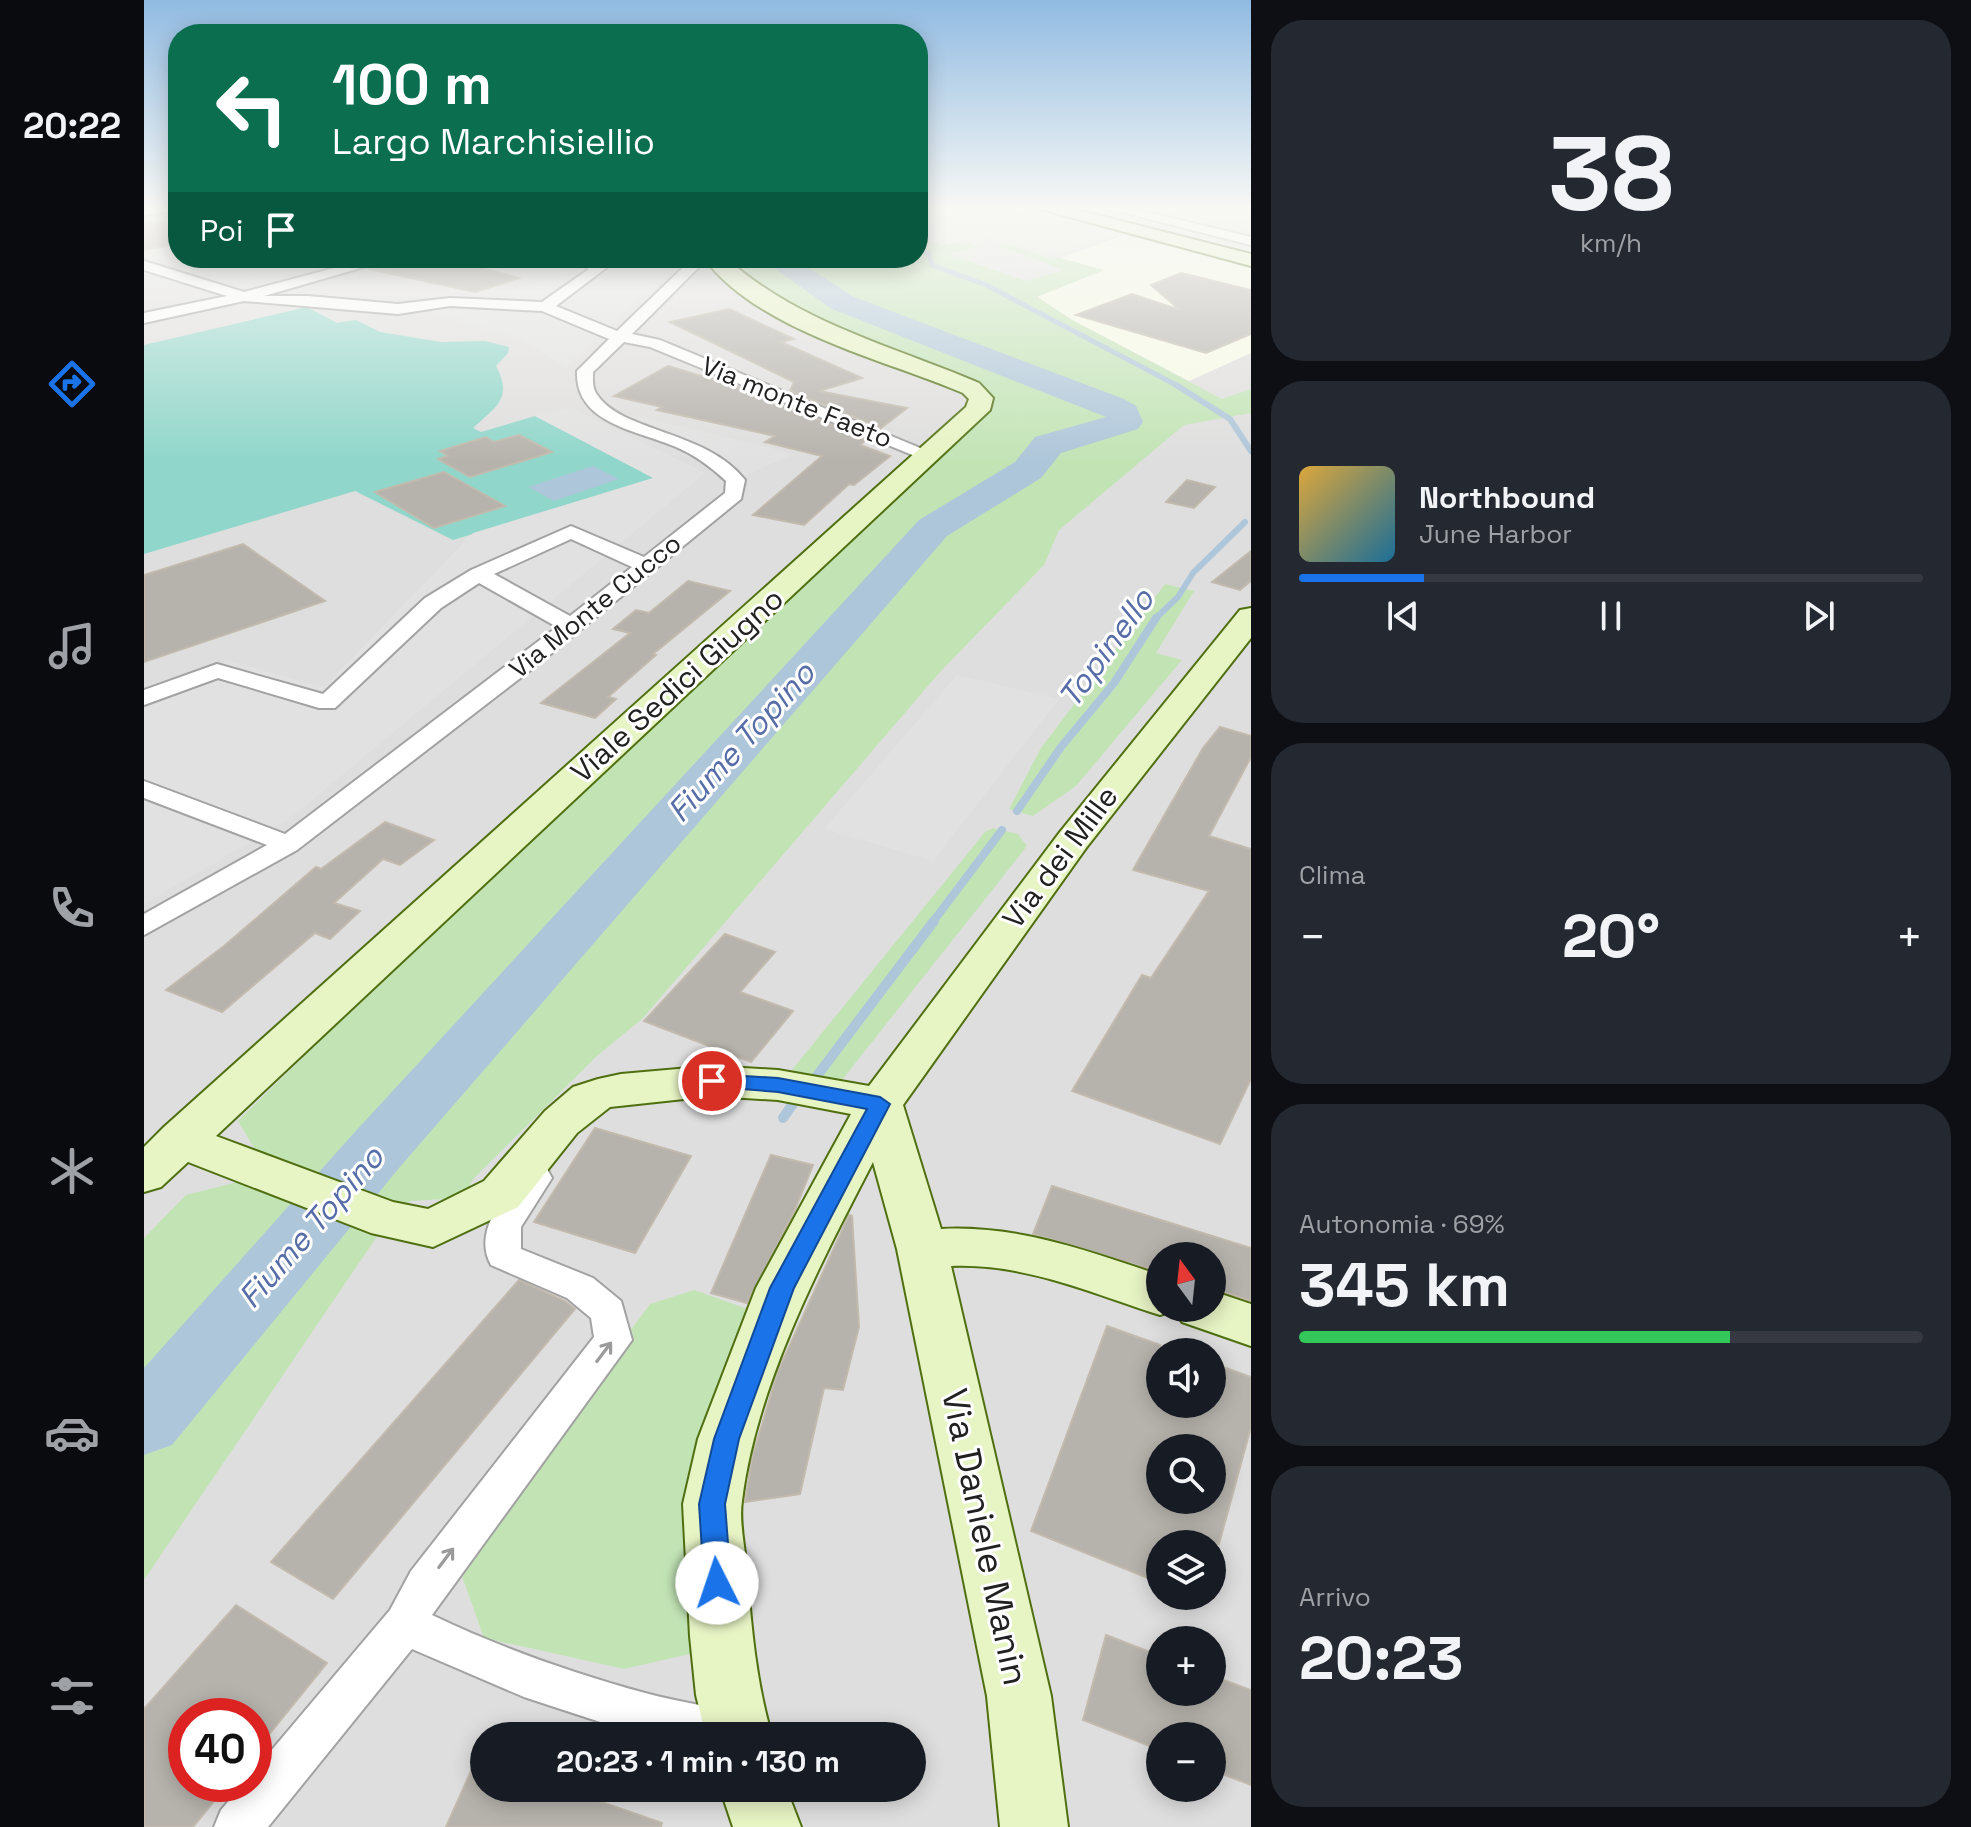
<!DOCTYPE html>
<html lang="it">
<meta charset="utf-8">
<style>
:root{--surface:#171b24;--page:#242831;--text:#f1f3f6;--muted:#9ea1a6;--line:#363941;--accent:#1a73e8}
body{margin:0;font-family:"Space Grotesk",sans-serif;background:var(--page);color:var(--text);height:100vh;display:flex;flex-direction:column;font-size:30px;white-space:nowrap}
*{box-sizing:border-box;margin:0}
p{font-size:26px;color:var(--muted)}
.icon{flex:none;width:44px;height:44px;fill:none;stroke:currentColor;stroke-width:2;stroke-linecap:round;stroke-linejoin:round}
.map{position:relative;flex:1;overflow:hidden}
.drawer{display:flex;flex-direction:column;gap:20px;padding:20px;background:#0d0f14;width:720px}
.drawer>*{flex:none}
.hud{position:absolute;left:24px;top:24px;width:760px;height:244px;border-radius:32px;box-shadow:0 4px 20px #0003;background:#0b6e4f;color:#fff;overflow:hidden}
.needle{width:52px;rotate:345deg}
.buttons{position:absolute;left:1002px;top:1242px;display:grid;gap:16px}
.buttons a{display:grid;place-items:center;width:80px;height:80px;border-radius:50%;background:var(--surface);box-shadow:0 4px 20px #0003;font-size:40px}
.speed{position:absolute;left:24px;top:1698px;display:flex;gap:16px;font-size:40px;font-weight:700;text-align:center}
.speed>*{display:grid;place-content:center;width:104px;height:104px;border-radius:50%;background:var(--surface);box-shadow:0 4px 20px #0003;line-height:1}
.speed .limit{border:12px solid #d22;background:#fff;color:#111}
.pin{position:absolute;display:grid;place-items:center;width:68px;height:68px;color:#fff;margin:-34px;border:4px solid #fff;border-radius:50%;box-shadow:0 2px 8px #0007}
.me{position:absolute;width:88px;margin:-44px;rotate:356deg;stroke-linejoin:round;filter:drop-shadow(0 0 6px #0008)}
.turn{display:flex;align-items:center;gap:28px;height:168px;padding:0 32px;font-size:36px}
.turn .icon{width:104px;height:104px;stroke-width:2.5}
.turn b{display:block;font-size:56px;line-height:68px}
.then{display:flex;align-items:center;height:76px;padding:0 32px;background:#0003;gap:16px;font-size:30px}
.big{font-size:60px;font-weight:700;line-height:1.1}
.drawer .widget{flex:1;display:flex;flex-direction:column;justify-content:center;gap:12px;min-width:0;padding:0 28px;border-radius:32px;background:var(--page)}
.drawer .dial{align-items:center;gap:0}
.dial b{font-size:104px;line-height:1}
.song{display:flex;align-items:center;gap:24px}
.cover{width:96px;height:96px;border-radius:12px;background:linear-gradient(135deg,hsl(40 70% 55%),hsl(200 70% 35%))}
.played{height:8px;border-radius:4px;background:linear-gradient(90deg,var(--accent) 20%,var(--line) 20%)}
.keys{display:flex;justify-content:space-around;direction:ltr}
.heat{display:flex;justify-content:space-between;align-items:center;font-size:44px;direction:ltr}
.charge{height:12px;border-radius:6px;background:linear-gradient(90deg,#34c759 69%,var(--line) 0)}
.trip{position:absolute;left:326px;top:1722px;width:456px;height:80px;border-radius:40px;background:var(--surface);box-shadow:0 4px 20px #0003;font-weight:700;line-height:80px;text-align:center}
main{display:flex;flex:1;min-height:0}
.tabs{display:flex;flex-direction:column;width:144px;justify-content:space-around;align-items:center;background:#090b0e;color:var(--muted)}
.tabs .icon{width:56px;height:56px}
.tabs .current{color:var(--accent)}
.tabs b{font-size:36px;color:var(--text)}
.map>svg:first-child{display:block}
.residential{fill:#dfdede;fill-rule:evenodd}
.education{fill:#f7fce6}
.grass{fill:#c2e4b5}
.pitch{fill:#90d6ca}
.parking{fill:#e1e1e1}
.water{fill:#aec6d9}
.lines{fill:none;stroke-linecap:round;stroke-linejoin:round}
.stream-far3{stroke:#aec6d9;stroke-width:5}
.stream-far2{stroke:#aec6d9;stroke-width:6}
.stream-far1{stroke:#aec6d9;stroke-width:8}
.stream{stroke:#aec6d9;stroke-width:10}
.river{fill:#aec6d9;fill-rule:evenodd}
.building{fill:#b6b2ac;stroke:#c1baad;stroke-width:2;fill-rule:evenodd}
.street-casing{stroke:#a2a2a2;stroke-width:4}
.secondary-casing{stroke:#506f11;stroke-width:4}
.street{fill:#fff;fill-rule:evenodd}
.secondary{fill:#e7f4c4;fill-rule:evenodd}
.oneway{stroke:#9b9b9b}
.route{fill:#1a73e8;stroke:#114b97;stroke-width:2}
.labels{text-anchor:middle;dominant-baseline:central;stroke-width:6;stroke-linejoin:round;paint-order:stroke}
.far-street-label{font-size:26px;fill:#212121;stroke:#fff}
.street-label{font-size:30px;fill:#212121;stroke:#fff}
.water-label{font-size:32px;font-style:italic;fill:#576da7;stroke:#fff}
.near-street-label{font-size:36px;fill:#212121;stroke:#fff}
</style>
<main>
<nav class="tabs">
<b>20:22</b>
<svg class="icon current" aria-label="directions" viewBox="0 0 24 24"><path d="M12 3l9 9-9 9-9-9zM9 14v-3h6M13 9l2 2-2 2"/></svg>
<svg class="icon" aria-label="music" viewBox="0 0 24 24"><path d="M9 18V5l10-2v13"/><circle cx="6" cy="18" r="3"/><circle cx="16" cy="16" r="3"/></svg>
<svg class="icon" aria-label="phone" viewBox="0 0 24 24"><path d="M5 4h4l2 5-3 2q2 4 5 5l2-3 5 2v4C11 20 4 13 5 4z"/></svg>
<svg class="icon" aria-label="climate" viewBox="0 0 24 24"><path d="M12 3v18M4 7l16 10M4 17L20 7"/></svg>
<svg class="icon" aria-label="car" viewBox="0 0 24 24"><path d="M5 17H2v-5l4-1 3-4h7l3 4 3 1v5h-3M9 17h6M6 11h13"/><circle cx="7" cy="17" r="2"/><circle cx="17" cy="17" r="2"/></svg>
<svg class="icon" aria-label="filters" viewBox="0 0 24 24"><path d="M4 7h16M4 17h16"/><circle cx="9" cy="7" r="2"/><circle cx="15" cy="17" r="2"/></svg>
</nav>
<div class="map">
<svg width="1107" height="1827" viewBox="0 0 1107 1827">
<rect width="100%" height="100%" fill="#f0efe9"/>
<!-- residential -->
<path class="residential" d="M0,206H34V258H774V206H1107V1827H0ZM1016,1256H1068V1308H1016ZM1016,1352H1068V1404H1016ZM1016,1448H1068V1500H1016ZM1016,1544H1068V1596H1016ZM1016,1640H1068V1692H1016ZM42,1716H110V1784H42ZM340,1736H768V1788H340ZM1016,1736H1068V1788H1016Z"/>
<!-- education -->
<path class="education" d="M980,235L1107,266V353L1045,381L928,320L892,296L958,270L917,258Z"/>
<!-- grass -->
<g class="grass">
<path d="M774,237L799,245L824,242L834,247L805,254L881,281L920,270L855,246L864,244L960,270L893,297L928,320L1078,399L1107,389V413L1040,425L915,530L900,565L796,672L499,1018L454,1055L330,1178L319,1198L266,1201L232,1238L0,1580V1238L42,1195L102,1180L116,1158L94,1121L341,879L752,500L850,400L829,380L678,323L599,277L586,258H774Z"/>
<path d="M1021,584L1050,591L1012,653L1038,660L932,786L889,816L865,809L897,748Z"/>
<path d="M849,828L874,834L883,846L698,1080L679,1084L647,1071L841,832Z"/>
<path d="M550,1290L618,1314L563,1650L480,1669L340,1638L314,1565L506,1304Z"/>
</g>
<!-- pitch -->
<path class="pitch" d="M163,307L193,323L212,320L236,332L297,342L341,341L365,347L364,353L352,366C370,399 350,408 329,428L337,432L391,416L510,478L309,540L211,491L0,554V345Z"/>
<!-- parking -->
<g class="parking">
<path d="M774,206H825L864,216L915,219L972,234L904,257L845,238L799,245L774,237Z"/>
<path d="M492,258H537L422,368L380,341L285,310Z"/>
<path d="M426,407L561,473L144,820L0,904V692L85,661L180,687L329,533L509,478L391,416Z"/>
<path d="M496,416L649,454L592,480L580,469L471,419Z"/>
<path d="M813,675L915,699L789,861L680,829Z"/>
</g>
<!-- water -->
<path class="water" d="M449,466L475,479L410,501L384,487Z"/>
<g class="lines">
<!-- stream-far3 -->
<path class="stream-far3" d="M774,247L785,255L788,265L842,285L1036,387"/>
<!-- stream-far2 -->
<g class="stream-far2">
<path d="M1032,385L1086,419L1107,451"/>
<path d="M1010,620L1034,597L1049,573L1101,522"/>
</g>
<!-- stream-far1 -->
<g class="stream-far1">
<path d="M873,811L917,747L970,683L1012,618"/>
<path d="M788,923L858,830"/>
</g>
<!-- stream -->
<g class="stream">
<path d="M669,1081L790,921"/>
<path d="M639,1118L651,1101"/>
</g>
<!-- river -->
<path class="river" d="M616,258H649L710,297L980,399L992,406L999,422L994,429L917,453L897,478L803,536L255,1168L28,1445L0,1455V1368L209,1134L775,520L871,462L891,437L962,417L688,309Z"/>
</g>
<!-- building -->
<g class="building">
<path d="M17,221L34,230V244L0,250V224Z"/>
<path d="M254,258H299L375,278L331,292L225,269Z"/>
<path d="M1037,273L1107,290V334L1062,353L932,315L988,294L1036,310L1007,285Z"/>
<path d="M585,309L650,339L637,342L718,378L675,391L763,408L737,428L646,391L650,382L526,322Z"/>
<path d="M524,366L604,390L723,439L716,445L746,456L710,485L705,484L660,525L609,515L678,456L621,442L631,436L513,410L518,407L470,396Z"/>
<path d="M375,435L408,452L326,477L294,459L304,456L296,451L342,437L350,442Z"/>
<path d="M300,472L361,506L290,528L231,492Z"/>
<path d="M1043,480L1071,487L1050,508L1022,502Z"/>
<path d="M99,544L181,601L0,662V575Z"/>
<path d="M1107,551V581L1096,590L1068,582Z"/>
<path d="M544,581L586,591L509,654L512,655L464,697L472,699L451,718L397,703L486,633L469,629L492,610L505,613Z"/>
<path d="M1076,727L1107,736V757L1065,836L1107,849V1079L1076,1144L928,1091L998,975L1007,978L1065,891L989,870L1059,748Z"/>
<path d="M241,822L290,840L256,865L239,859L190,903L216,911L186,939L171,933L78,1012L22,990L80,946L172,867L177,869Z"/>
<path d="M581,934L631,952L596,992L649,1011L607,1062L500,1021Z"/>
<path d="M451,1128L547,1156L491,1253L390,1222Z"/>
<path d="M627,1155L669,1165L650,1212L603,1303L567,1293Z"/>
<path d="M908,1186L1107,1248V1301L1068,1288V1256H1016V1272L889,1234Z"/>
<path d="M705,1215L708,1216L715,1327L699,1390L680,1388L656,1494L601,1502L608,1458L634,1371Z"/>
<path d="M375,1280L421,1301L431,1309L189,1599L127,1562Z"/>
<path d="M963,1326L1016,1345V1404H1068V1363L1107,1377V1427L1075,1544H1016V1583L887,1531ZM1016,1448H1068V1500H1016Z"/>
<path d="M92,1605L183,1663L110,1753V1716H42V1784H84L49,1827H0V1709Z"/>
<path d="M962,1635L1016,1656V1692H1068V1676L1107,1690V1785L1068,1770V1736H1016V1750L939,1720Z"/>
<path d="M340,1742V1788H417L518,1823L517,1827H302Z"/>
</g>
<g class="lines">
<defs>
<g id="street">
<path d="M34,206V209L0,216V208Z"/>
<path d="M954,206H978L1107,237V245Z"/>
<path d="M228,258H251L120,296H164L254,304L306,298L398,302L445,269L426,258H444L462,268L412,306L473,331L549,258H564L488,334L516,340L793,455L790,459H778L506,347L480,342L449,372C449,381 448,389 454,396C479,432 563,431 601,480L597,499L392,666L153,850L0,935V914L123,845L0,798V781L141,834L413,627L335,583L297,608L191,708H175L74,678L0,705V690L73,664L179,694L281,598L327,570L427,526L500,557L581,493L582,481C567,467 551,455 532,447C493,430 431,424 433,371L465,339L398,311L306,306L254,314L100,301L0,323V313L83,296L0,270V261L100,292ZM427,539L488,567L426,616L350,574Z"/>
<path d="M391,1166L403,1169L408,1178L377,1227V1249L449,1278L477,1301L488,1340L288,1615C357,1648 428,1673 501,1693C537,1703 574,1706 608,1720L615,1736H499L380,1697L268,1649L124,1827H70L77,1810L99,1784H110V1771L246,1610L267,1571L450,1337L447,1318L423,1298L347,1265C328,1231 361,1197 379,1169Z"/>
</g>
<g id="secondary">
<path d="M885,206H918L1107,254V266Z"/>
<path d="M560,258H582C654,323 748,346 835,383L849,398L846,410L72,1136L249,1202L284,1209L340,1181L401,1111L429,1087L454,1079L477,1074L568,1066L634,1070L725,1086L916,832L1096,610L1107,608V638L942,848L759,1105L797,1229C875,1225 943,1251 1016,1275V1308H1068V1291L1107,1304V1346L1038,1322L1031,1310L1016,1315C947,1293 881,1263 807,1266L907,1696L924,1827H856L843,1696L753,1249L729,1162C676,1264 612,1386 598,1501C595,1520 600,1542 602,1562C607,1621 611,1679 628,1736H562L552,1695L546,1636L539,1504L554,1439L612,1288L707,1114L634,1100L568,1096L466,1107L433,1133L374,1207L289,1247L227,1233L44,1162L17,1187L0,1192V1147L20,1127L822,407L825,399L819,393C739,359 613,330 560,258Z"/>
<path d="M576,1788H642L657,1827H589Z"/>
</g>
</defs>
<!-- street casing -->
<use href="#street" class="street-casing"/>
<!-- secondary casing -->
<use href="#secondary" class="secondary-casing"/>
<!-- street -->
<use href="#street" class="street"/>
<!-- secondary -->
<use href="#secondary" class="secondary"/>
</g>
<!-- one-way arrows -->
<defs><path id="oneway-shaft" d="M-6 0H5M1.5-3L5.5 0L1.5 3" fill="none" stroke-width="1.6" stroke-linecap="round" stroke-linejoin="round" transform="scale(2)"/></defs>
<g class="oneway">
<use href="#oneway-shaft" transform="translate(460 1352) rotate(-53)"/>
<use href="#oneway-shaft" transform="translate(302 1558) rotate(-53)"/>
</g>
<!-- sky -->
<linearGradient id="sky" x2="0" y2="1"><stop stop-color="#91bbe2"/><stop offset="0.45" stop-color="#f8f8f5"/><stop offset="1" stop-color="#f8f8f5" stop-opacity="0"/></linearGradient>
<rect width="1107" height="462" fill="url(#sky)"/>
<!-- route -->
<path class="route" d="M568,1074L634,1078L736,1097L746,1104L650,1288L595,1439L581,1504L587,1583L583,1592L573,1596L564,1592L560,1583L555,1504L570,1439L626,1288L723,1109L634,1092L561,1086L558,1081Z"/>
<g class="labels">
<!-- far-street labels -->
<g class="far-street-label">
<text transform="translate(653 402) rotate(22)">Via monte Faeto</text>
<text transform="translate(451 606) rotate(-39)">Via Monte Cucco</text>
</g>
<!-- street labels -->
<g class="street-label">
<text transform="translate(533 685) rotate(-42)">Viale Sedici Giugno</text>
<text transform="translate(916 857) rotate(-53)">Via dei Mille</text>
</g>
<!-- water labels -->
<g class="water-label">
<text transform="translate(962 648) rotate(-54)">Topinello</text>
<text transform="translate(597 742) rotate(-48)">Fiume Topino</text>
<text transform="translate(167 1227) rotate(-49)">Fiume Topino</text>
</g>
<!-- near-street labels -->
<g class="near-street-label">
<text transform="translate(841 1537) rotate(78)">Via Daniele Manin</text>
</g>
</g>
</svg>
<div class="buttons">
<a><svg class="needle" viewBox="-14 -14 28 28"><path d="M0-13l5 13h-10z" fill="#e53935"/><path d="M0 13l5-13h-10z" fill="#9ea1a6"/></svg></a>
<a><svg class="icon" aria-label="sound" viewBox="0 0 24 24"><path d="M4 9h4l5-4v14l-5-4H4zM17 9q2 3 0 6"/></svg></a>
<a><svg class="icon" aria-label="search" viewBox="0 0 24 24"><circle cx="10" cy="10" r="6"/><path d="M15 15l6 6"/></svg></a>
<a><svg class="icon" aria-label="layers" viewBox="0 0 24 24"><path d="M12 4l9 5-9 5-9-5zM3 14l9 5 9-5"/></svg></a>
<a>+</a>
<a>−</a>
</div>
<div class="speed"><div class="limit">40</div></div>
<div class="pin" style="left:568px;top:1081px;background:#d93025"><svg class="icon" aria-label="arrive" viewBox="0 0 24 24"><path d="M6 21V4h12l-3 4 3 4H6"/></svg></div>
<svg class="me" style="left:573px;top:1583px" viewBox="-20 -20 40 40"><circle r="19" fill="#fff"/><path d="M0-13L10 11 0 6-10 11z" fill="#1a73e8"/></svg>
<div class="trip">20:23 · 1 min · 130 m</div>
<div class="hud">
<div class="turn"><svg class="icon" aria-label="left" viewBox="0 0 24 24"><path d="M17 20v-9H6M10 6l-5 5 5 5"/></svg><div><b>100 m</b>Largo Marchisiellio</div></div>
<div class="then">Poi<svg class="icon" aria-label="arrive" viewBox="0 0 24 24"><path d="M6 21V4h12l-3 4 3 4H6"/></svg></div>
</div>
</div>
<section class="drawer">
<div class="widget dial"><b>38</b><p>km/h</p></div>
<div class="widget">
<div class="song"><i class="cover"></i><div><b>Northbound</b><p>June Harbor</p></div></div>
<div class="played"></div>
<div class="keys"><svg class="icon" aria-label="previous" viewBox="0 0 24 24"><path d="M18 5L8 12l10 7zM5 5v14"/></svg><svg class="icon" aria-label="pause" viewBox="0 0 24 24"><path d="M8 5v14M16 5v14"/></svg><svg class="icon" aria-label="next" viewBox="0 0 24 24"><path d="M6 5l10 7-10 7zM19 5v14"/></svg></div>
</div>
<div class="widget"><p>Clima</p>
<div class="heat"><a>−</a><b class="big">20°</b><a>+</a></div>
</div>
<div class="widget"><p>Autonomia · 69%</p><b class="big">345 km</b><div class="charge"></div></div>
<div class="widget"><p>Arrivo</p><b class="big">20:23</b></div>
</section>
</main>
